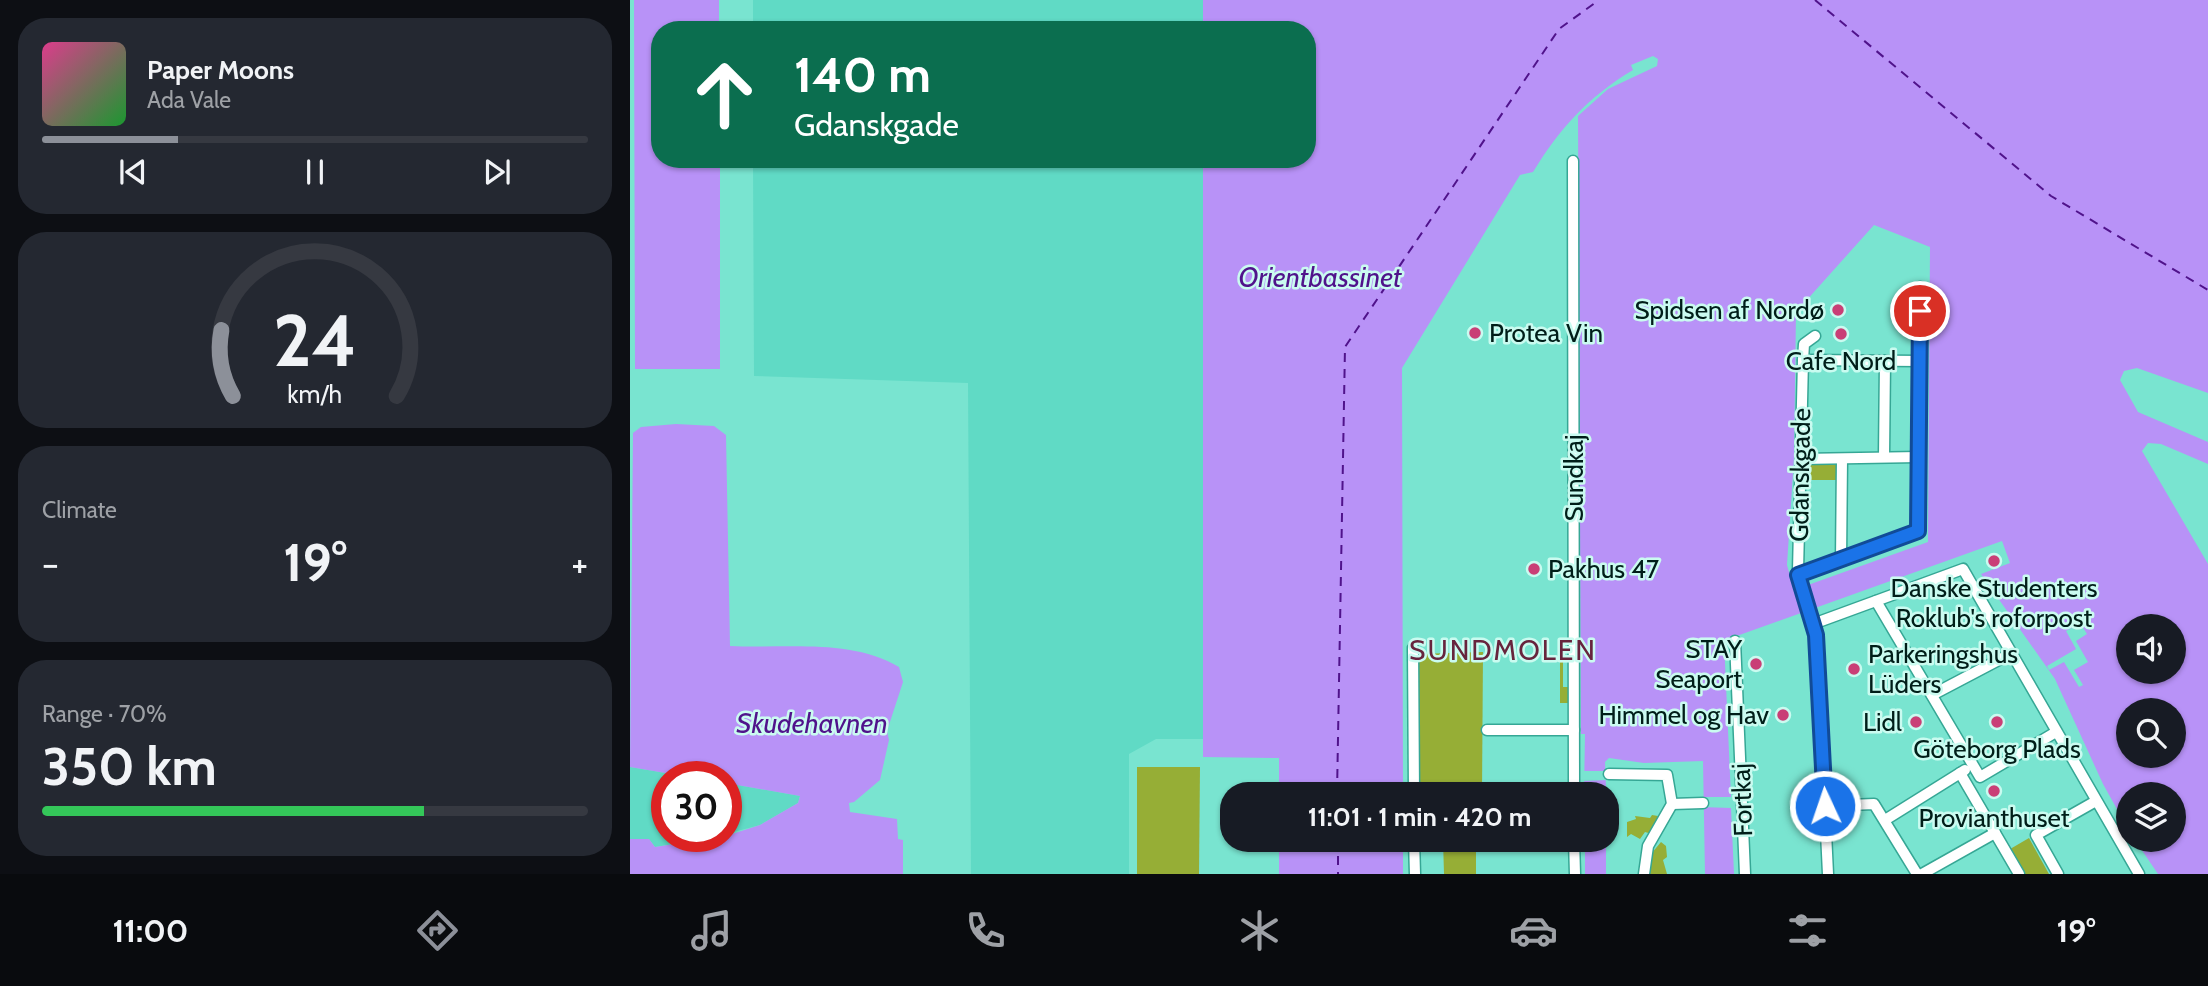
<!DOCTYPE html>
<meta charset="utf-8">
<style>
:root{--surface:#171b24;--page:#242831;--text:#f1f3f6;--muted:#9ea1a6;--line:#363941;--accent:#8c9099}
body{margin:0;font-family:Cabin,sans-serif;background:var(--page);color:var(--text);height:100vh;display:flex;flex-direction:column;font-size:26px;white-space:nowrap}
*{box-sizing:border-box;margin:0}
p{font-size:23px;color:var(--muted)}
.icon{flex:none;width:38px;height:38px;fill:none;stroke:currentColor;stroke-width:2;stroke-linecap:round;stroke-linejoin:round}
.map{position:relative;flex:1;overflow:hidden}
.drawer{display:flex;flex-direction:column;gap:18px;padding:18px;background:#0d0f14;width:630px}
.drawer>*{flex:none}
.guide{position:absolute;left:21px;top:21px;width:665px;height:147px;border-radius:28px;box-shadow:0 2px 5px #0004;background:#0b6e4f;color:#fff;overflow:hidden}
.buttons{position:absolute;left:1486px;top:614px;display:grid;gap:14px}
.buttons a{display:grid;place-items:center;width:70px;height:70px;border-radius:50%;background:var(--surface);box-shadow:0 2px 5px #0004;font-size:35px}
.speed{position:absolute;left:21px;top:761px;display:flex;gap:14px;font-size:35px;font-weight:700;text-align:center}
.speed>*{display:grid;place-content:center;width:91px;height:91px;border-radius:50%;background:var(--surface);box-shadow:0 2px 5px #0004;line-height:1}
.speed .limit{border:10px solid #d22;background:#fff;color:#111}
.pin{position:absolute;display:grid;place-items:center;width:60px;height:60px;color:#fff;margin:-30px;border:4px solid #fff;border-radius:50%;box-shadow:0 2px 7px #0007}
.me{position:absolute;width:77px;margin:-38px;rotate:357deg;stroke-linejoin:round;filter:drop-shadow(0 0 5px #0008)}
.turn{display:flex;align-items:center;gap:24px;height:147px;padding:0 28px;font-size:32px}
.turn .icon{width:91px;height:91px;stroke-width:2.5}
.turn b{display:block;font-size:49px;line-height:60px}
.big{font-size:52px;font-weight:700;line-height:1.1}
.drawer .card{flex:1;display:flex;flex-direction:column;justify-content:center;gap:10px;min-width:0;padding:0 24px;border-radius:28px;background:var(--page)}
.drawer .dial{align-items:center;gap:0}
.dial svg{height:182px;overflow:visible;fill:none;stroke:var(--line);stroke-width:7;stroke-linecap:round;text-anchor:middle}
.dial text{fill:var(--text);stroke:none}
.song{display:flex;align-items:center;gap:21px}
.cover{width:84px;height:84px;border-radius:10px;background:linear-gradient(135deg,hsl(330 70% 55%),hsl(130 70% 35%))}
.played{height:7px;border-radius:4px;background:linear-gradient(90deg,var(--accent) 25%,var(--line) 25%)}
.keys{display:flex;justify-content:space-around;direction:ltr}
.heat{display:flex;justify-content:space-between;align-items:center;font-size:38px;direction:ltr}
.charge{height:10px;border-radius:5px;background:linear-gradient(90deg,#34c759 70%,var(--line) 0)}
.trip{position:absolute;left:590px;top:782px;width:399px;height:70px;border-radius:28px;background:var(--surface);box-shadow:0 2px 5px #0004;font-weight:700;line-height:70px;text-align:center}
.tabs{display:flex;height:112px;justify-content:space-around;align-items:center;background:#090b0e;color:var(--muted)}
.tabs .icon{width:49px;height:49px}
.tabs .active{color:var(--accent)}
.tabs b{font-size:32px;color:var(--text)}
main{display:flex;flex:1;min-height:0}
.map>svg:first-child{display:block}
.built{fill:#60dac5}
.green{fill:#96ae36}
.water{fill:#b892f7;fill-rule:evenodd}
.pier{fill:#79e4d0}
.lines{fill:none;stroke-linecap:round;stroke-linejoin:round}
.ferry{stroke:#50138b;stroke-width:2;stroke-dasharray:9 7;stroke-linecap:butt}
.minor-casing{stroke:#36a795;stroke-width:13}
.minor{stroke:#fff;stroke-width:10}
.route-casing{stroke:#114b97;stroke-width:18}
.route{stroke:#1a73e8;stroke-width:12}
.poi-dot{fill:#c93f76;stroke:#cafbf0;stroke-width:2.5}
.labels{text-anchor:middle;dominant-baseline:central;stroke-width:5;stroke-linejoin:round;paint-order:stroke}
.poi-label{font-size:26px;fill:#001e19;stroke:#cafbf0;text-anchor:end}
.street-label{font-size:26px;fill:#001e19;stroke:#cafbf0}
.water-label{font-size:28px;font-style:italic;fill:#50138b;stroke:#cafbf0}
.neighbourhood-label{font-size:28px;letter-spacing:2px;fill:#67243d;stroke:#cafbf0}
</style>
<main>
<section class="drawer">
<div class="card">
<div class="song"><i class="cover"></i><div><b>Paper Moons</b><p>Ada Vale</p></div></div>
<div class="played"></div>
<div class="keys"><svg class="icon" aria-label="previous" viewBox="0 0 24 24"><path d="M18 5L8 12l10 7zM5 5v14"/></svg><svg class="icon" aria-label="pause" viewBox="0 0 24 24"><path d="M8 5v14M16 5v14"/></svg><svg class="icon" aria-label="next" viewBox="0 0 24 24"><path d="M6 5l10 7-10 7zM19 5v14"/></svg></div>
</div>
<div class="card dial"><svg viewBox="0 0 100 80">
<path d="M14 69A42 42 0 1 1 86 69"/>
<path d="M14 69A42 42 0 0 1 9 40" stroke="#8c9099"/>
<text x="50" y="56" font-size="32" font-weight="700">24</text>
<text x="50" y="72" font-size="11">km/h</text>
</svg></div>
<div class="card"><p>Climate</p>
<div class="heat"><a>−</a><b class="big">19°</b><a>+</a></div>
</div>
<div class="card"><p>Range · 70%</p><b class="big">350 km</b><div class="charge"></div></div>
</section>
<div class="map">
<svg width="1578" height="874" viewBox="0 0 1578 874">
<rect width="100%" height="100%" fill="#79e4d0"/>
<!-- built -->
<g class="built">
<rect x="123" y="0" width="450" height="30"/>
<path d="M123,159H573V739H526L499,754V874H341L338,383L124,376Z"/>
<path d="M0,767L59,777H37V836L86,837L25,847L19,839H0Z"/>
<path d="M96,783L170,796L168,803L130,825L96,834Z"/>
</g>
<!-- green -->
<g class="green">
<rect x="1179" y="465" width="27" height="15"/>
<path d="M853,652L852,794H788L787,654Z"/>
<path d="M930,659H933V687H939V703H930Z"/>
<path d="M507,767H570L569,874H507Z"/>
<path d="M1022,815L1028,816L1022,834L1015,832L1010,839L1001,834L997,837V822L1006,819L1005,816L1020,818Z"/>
<path d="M1399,838L1419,874H1388L1375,852Z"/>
<path d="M813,840H846V874H814Z"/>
<path d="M1031,842L1036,846L1037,857L1033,860L1037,874H1019L1021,854Z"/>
</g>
<!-- water -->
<g class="water">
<path d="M4,0H89V30H30V159H90V369H5Z"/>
<path d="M573,0H1578V393L1507,368L1494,371L1490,380L1508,412L1578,442V464L1531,444L1518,443L1512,451L1578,564V874H1528L1505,840H1544V794H1498V829L1473,784L1425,679L1351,574L1380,563L1372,541L1101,638L1109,874H1075L1073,761L1014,763L979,758L975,762L977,815L976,794H954L955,734H951L948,116L978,89L1027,66L1028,59L1023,56L1001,65L1003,70C958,97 930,128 903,172L890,175L772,368L773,794H649V758L573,757V159H677V30H573ZM1244,225L1300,247L1298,542L1164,590L1157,565L1164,457L1166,312ZM1498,626H1544V672H1498ZM1498,710H1544V756H1498Z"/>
<path d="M46,424L84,426L96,435L100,646C155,649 220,638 269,667L273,682L257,731L259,740L250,780L224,802L219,803L220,812L267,819L268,839L273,840V874H0V839H19L25,847L96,836L130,825L168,803L170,796L96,783V777H59L0,767L3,433L11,427Z"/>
<rect x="649" y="840" width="124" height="34"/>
<rect x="955" y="840" width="21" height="34"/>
</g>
<!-- pier -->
<g class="pier">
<path d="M1450,623L1457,634L1446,641L1458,662L1444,670L1453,685L1449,687L1434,662L1419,670L1417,666L1446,649L1436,631Z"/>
<path d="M1100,638L1107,797L1110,874H1104L1101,808L1071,807L1070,797H1101L1094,640Z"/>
<path d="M953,771H978V780L953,781Z"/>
</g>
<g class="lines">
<!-- ferry -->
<g class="ferry">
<path d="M1185,0L1421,196L1578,290"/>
<path d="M707,794L715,347L929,29L969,0"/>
<path d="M708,840V874"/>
</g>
<defs>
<g id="minor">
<path d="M943,161L944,794"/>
<path d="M1185,336L1174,344L1173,360L1168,571L1187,644L1198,874"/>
<path d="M1173,360L1290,361"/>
<path d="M1254,456L1255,361"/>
<path d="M1171,459L1289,457"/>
<path d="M1211,560L1212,459"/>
<path d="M1168,575L1288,531L1290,287"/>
<path d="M1246,601L1350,777L1426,732"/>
<path d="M1183,624L1333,569L1509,874"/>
<path d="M1105,641L1115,874"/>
<path d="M783,648L784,794"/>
<path d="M1302,695L1380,654"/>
<path d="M857,730H944"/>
<path d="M1330,773L1389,874"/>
<path d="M979,774L1037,775L1042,804L1018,846L1014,874"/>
<path d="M1042,804L1073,803"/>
<path d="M1195,806L1244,804L1287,874"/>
<path d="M1255,820L1335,770"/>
<path d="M784,840L785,874"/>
<path d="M944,840L945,874"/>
<path d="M1292,874L1365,833"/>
<path d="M1428,874L1406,835L1466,801"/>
</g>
</defs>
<!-- minor casing -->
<use href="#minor" class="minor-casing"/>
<!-- minor -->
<use href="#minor" class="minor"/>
</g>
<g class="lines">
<defs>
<path id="route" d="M1195,806L1186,635L1168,575L1288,531L1290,311"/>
</defs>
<!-- route casing -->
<use href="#route" class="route-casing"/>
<!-- route -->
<use href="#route" class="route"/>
</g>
<!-- markers -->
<g class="poi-dot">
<circle cx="1208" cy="310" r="7"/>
<circle cx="845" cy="333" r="7"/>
<circle cx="1211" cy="334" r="7"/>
<circle cx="1364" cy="561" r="7"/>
<circle cx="904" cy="569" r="7"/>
<circle cx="1126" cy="664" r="7"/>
<circle cx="1224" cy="669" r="7"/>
<circle cx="1153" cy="715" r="7"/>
<circle cx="1286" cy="722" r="7"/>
<circle cx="1367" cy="722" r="7"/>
<circle cx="1364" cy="791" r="7"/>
</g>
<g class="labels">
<!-- poi labels -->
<g class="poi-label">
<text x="1194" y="310">Spidsen af Nordø</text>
<text x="859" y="333" text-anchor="start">Protea Vin</text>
<text x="1211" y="361" text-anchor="middle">Cafe Nord</text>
<text x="918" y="569" text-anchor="start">Pakhus 47</text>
<text x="1364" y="588" text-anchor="middle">Danske Studenters<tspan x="1364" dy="30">Roklub's roforpost</tspan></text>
<text x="1112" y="649">STAY<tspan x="1112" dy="30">Seaport</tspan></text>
<text x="1238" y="654" text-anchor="start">Parkeringshus<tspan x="1238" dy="30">Lüders</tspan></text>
<text x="1139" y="715">Himmel og Hav</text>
<text x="1272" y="722">Lidl</text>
<text x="1367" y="749" text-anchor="middle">Göteborg Plads</text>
<text x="1364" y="818" text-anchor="middle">Provianthuset</text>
</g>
<!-- street labels -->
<g class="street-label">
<text transform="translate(1170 475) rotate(-89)">Gdanskgade</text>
<text transform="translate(944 478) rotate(-90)">Sundkaj</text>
<text transform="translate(1112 800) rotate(-92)">Fortkaj</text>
</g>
<!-- water labels -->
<g class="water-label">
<text x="690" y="277">Orientbassinet</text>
<text x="182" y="723">Skudehavnen</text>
</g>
<!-- neighbourhood labels -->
<g class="neighbourhood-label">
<text x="873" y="650">SUNDMOLEN</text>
</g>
</g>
</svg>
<div class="buttons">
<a><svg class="icon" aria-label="sound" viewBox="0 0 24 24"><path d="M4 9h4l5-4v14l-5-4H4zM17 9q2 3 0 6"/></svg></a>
<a><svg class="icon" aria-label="search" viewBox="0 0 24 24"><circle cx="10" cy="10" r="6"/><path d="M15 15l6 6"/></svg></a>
<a><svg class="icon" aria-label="layers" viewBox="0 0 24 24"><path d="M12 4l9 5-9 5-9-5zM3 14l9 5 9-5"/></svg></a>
</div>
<div class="speed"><div class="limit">30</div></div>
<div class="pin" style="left:1290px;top:311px;background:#d93025"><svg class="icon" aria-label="arrive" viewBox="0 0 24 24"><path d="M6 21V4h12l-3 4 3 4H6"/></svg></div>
<svg class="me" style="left:1195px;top:806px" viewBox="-20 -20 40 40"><circle r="17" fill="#1a73e8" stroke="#fff" stroke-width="3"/><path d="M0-11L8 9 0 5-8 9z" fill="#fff"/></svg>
<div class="trip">11:01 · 1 min · 420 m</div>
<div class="guide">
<div class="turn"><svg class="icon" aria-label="ahead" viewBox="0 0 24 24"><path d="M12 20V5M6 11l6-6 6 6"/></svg><div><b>140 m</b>Gdanskgade</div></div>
</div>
</div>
</main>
<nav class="tabs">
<b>11:00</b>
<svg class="icon active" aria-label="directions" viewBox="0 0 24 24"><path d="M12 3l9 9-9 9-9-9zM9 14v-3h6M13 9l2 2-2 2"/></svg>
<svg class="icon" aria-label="music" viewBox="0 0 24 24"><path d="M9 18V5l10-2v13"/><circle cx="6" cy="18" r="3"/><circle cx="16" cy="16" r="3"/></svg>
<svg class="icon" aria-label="phone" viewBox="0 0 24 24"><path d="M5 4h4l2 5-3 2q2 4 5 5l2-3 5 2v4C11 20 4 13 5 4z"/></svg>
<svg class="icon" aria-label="climate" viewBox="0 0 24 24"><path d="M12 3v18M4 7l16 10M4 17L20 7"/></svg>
<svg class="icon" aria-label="car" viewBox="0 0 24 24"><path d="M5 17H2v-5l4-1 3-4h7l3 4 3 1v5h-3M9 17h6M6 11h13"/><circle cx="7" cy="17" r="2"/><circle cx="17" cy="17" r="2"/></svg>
<svg class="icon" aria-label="filters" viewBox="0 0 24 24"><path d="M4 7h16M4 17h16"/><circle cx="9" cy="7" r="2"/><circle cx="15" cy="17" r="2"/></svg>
<b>19°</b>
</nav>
